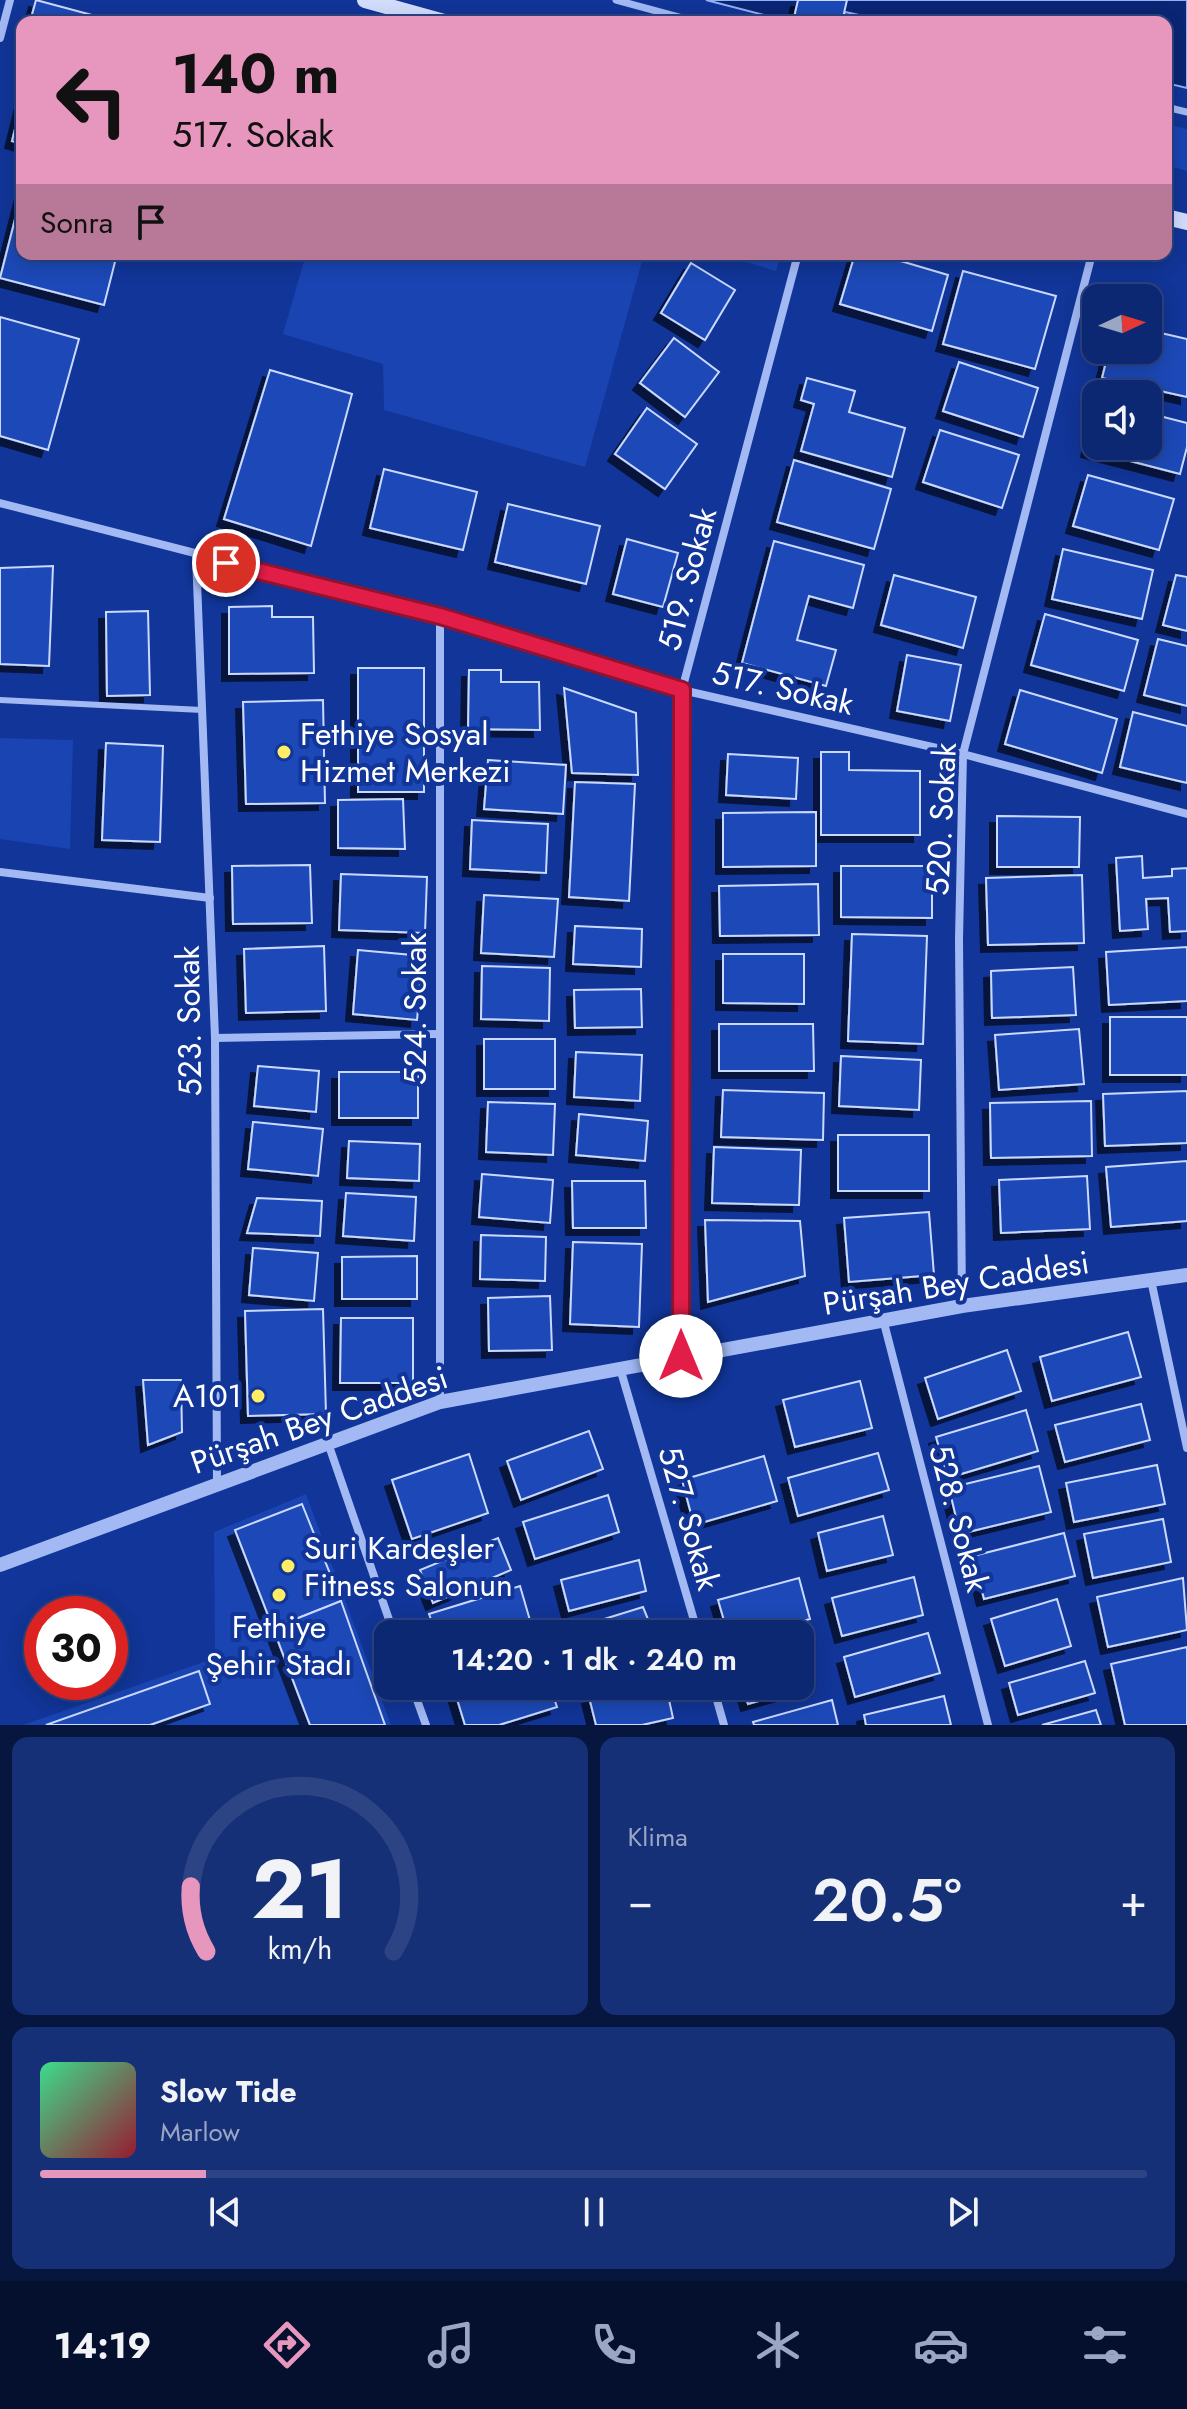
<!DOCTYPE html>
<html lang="tr">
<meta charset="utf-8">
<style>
:root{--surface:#0d2872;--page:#163077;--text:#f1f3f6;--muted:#9aa6c4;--line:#2d4484;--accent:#e797bd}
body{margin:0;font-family:Jost,sans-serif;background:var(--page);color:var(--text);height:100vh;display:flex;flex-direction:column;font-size:30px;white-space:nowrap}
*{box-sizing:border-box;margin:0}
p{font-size:26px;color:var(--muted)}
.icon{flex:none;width:44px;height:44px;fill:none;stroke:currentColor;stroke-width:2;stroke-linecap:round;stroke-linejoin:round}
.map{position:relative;height:1725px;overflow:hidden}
.panel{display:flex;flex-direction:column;gap:12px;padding:12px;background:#07163f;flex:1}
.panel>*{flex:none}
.top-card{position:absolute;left:16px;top:16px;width:1156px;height:244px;border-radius:16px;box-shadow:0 4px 20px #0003,0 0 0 2px var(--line);background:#e797bd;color:#111;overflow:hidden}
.needle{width:52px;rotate:86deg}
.fabs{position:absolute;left:1082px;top:284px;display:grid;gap:16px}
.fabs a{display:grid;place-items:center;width:80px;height:80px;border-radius:16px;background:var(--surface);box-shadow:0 4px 20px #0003,0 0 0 2px var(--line);font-size:40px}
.speed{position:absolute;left:24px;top:1596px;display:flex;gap:16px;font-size:40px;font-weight:700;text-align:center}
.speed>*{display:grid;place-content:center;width:104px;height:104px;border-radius:50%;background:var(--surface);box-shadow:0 4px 20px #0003,0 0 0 2px var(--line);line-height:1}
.speed .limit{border:12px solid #d22;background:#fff;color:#111}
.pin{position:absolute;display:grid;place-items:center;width:68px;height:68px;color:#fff;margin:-34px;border:4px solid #fff;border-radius:50%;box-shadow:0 2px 8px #0007}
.me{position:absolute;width:88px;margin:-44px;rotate:0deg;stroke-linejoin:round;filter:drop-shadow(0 0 6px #0008)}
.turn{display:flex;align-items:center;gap:28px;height:168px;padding:0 24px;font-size:36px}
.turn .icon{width:104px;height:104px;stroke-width:2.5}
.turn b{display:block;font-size:56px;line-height:68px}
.then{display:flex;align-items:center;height:76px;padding:0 24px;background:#0003;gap:16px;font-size:30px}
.big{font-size:60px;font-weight:600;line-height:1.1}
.panel .widget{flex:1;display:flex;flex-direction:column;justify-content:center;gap:12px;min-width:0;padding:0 28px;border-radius:16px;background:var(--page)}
.panel .dial{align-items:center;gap:0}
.dial svg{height:208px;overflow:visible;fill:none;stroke:var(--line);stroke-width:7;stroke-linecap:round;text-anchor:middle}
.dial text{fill:var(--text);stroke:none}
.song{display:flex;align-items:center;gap:24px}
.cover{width:96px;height:96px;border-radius:12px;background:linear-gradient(135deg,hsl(150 70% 55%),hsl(350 70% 35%))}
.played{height:8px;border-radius:4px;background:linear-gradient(90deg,var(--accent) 15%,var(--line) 15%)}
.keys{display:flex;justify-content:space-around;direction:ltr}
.heat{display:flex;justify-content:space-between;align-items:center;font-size:44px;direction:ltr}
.panel .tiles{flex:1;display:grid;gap:12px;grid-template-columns:1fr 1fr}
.widget:last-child{grid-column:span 2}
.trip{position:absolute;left:374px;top:1620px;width:440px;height:80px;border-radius:16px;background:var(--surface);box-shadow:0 4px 20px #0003,0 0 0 2px var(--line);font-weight:600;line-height:80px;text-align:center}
.tab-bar{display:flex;height:128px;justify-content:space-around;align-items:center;background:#05102e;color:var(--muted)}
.tab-bar .icon{width:56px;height:56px}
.tab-bar .selected{color:var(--accent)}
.tab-bar b{font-size:36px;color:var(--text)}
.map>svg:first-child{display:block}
.green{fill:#1944b2}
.water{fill:#0a2674;stroke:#94b1f7;stroke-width:2}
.building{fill:#1f49b7;stroke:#cad9fe;stroke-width:2;filter:url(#shadow)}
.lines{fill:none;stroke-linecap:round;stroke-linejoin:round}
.service{stroke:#a2b9f4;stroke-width:6}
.pedestrian{stroke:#a2b9f4;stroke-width:7}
.minor{stroke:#a2b9f4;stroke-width:8}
.tertiary{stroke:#a2b9f4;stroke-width:14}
.secondary{stroke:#d2ddfd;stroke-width:16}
.route-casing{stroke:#92132f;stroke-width:20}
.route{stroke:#e11d48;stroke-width:14}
.poi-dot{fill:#ffed65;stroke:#113598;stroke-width:3}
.labels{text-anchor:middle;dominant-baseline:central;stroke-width:8;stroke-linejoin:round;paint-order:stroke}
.street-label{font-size:32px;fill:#fff;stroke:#113598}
.poi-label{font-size:32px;fill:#fff;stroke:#113598;text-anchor:start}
</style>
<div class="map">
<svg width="1187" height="1725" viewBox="0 0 1187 1725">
<defs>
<filter id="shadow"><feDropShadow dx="-7" dy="7" stdDeviation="0" flood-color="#0009"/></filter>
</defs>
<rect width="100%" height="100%" fill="#113598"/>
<!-- green -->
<g class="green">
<path d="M1166,124L1187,129V171L1166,165Z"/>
<path d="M306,254H644L585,467L384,410L383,364L283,334Z"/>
<path d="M721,254H781L776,271Z"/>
<path d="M0,738L73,740L70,849L0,839Z"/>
<path d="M306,1494L391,1725H23L215,1658L214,1532Z"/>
</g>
<!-- water -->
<path class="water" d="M706,0H1187V88L1166,83V22H891L845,12L842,22H791Z"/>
<!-- building -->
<g class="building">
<path d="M36,0L118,22H30Z"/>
<path d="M798,0H847L842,22H793Z"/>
<path d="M22,101V144L12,141Z"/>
<path d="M22,192V254H117L104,305L0,278Z"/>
<path d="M855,254H877L948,275L932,331L840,304Z"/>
<path d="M691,263L735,290L705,340L661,313Z"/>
<path d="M963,271L1056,296L1035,369L943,344Z"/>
<path d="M0,317L79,339L48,450L0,436Z"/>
<path d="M1148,330L1187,339V397L1102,378L1109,350H1148Z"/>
<path d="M674,338L719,372L685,417L640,383Z"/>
<path d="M959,362L1038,388L1023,437L943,411Z"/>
<path d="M270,370L352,394L311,546L224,519Z"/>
<path d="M807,378L855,391L849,412L905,428L892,477L801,451L814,404L801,400Z"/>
<path d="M647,408L697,444L665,489L615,454Z"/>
<path d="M1148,413L1187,423V447L1180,474L1088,450L1096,417V446H1148Z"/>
<path d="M940,430L1019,455L1002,508L923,482Z"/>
<path d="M794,460L891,489L874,549L777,522Z"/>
<path d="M384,469L477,492L463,550L370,528Z"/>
<path d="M1088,475L1174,499L1159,550L1073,526Z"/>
<path d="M508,504L600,526L586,584L495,562Z"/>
<path d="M627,539L678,553L663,607L613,594Z"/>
<path d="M774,541L864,565L853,608L809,596L797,640L836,650L826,686L742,663Z"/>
<path d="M1063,549L1153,570L1142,619L1052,599Z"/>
<path d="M53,566L49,666L0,664V568Z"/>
<path d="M894,575L976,597L963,648L881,625Z"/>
<path d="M1176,575L1187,577V631L1163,625Z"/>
<path d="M272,606V617H313L314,673L229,674V607Z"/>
<path d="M148,611L150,695L107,696L106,612Z"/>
<path d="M1045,614L1138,640L1124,691L1031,665Z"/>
<path d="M1158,639L1187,646V706L1144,695Z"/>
<path d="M907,655L961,665L950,721L897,711Z"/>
<rect x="358" y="668" width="66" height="124"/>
<path d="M469,670H501V682H539L540,730L468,729Z"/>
<path d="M564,688L636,713L638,775L572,773Z"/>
<path d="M1020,690L1117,719L1102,773L1005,744Z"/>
<path d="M323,700L325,803L246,804L243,702Z"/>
<path d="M1133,712L1187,726V783L1120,767Z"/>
<path d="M106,743L163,746L160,842L102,840Z"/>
<path d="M821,752H849V770L920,771V835H821Z"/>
<path d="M728,754L798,758L796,799L726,795Z"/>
<path d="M488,760L566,765L563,814L484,809Z"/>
<path d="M575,782L635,784L629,901L569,897Z"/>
<path d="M403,799L405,849L338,848V800Z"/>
<path d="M816,812V866L723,867V813Z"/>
<path d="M997,816L1080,817L1079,867H997Z"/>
<path d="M472,820L548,824L546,873L470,869Z"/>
<path d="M1142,856L1143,878L1172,876V869L1187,868V931L1170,932L1168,898L1146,899L1148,929L1120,931L1116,858Z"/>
<path d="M310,865L312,923L233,924L232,866Z"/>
<path d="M841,866H932V918L841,917Z"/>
<path d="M341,874L427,877L425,933L339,930Z"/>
<path d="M1082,875L1084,943L988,945L986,878Z"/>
<path d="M818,884L819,935L720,936L719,886Z"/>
<path d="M484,895L558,899L554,957L481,953Z"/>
<path d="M575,926L642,929L641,967L573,964Z"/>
<path d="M852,934L927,936L923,1044L848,1041Z"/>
<path d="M324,946L326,1011L246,1013L244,949Z"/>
<path d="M1187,947V1001L1109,1005L1106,952Z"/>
<path d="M358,950L423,956L417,1020L353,1014Z"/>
<path d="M723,954H804V1004L723,1003Z"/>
<path d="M482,966L550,968L549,1021L481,1019Z"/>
<path d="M1073,967L1076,1015L992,1018L991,971Z"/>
<path d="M641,989L642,1027L575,1028L574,990Z"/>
<rect x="1110" y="1017" width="77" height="58"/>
<path d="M719,1024H813L814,1071H719Z"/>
<path d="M1079,1029L1084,1084L999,1090L995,1035Z"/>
<rect x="484" y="1039" width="71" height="50"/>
<path d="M576,1052L642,1055L640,1101L574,1097Z"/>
<path d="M841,1056L921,1060L919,1110L839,1106Z"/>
<path d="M258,1066L319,1071L316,1112L254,1106Z"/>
<rect x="339" y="1072" width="79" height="46"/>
<path d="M723,1090L824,1093L823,1140L721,1137Z"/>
<path d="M1187,1091V1143L1105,1146L1103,1094Z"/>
<path d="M1091,1101L1092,1156L991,1158L990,1103Z"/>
<path d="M488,1102L555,1104L553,1155L486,1152Z"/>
<path d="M579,1114L648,1121L645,1161L576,1155Z"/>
<path d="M253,1122L323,1129L318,1176L248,1169Z"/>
<rect x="838" y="1135" width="91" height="56"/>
<path d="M349,1141L420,1144L419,1181L347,1178Z"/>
<path d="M714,1147L801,1150L799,1205L712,1203Z"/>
<path d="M1187,1161V1221L1111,1227L1106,1167Z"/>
<path d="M482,1174L553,1180L550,1223L479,1217Z"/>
<path d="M1087,1176L1090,1229L1001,1233L999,1180Z"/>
<path d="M572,1181H645L646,1228H573Z"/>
<path d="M346,1193L416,1197L414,1241L343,1236Z"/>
<path d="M257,1198L322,1201L320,1236L247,1233Z"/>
<path d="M929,1212L934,1275L849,1282L844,1218Z"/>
<path d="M705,1220L800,1221L805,1276L708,1302Z"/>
<path d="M481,1235L546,1237L545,1281L480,1279Z"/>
<path d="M573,1242L642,1244L639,1327L570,1324Z"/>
<path d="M253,1248L318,1253L314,1301L249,1295Z"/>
<path d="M417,1256V1299H342V1257Z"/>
<path d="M550,1296L552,1350L489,1351L488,1298Z"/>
<path d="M323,1309L326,1414L248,1416L245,1311Z"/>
<path d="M341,1318H413V1383H340Z"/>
<path d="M1128,1332L1141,1377L1052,1401L1040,1357Z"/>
<path d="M1007,1350L1021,1391L938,1419L925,1378Z"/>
<path d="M143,1380H181L182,1432L148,1445Z"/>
<path d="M860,1381L872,1428L795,1447L783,1400Z"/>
<path d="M1141,1404L1150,1440L1065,1462L1055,1425Z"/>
<path d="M1026,1410L1038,1451L948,1478L936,1437Z"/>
<path d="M589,1431L603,1469L521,1500L507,1461Z"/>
<path d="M878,1453L889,1490L798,1516L788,1478Z"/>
<path d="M469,1454L488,1513L412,1539L392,1480Z"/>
<path d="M764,1456L777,1501L694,1525L682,1480Z"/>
<path d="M1157,1465L1165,1504L1074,1522L1066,1483Z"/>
<path d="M1039,1466L1051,1512L960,1534L949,1488Z"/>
<path d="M608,1495L619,1532L535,1559L523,1522Z"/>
<path d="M302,1504L341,1601L273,1628L235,1530Z"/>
<path d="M883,1516L893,1555L827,1571L818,1533Z"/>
<path d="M1163,1519L1171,1562L1093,1578L1084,1534Z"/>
<path d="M1064,1533L1075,1576L984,1599L973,1556Z"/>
<path d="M498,1538L511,1570L433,1603L420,1570Z"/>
<path d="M639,1560L646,1591L569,1611L561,1580Z"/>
<path d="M914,1577L923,1615L842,1636L832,1598Z"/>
<path d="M799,1578L810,1619L757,1634H728L718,1600Z"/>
<path d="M1183,1578L1187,1630L1108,1647L1097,1597Z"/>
<path d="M520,1586L534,1634H436L429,1614Z"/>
<path d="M1057,1599L1071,1646L1005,1666L991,1619Z"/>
<path d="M341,1601L385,1725H310L273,1628Z"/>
<path d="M643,1607L654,1634H573L572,1629Z"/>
<path d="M928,1633L940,1673L855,1697L844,1657Z"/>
<path d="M1187,1647V1725H1125L1111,1664Z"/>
<path d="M1085,1661L1095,1693L1018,1715L1009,1683Z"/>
<path d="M199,1671L210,1704L150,1725H46Z"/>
<path d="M453,1686H550L557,1707L499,1725H465Z"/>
<path d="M640,1686H666L673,1718L642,1725H596L589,1697Z"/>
<path d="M743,1686H785L787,1693L748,1704Z"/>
<path d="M944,1696L951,1725H866L864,1715Z"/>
<path d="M832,1700L838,1725H754L753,1722Z"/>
<path d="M1096,1710L1101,1725H1042Z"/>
</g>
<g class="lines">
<!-- service -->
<path class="service" d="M0,700L202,710"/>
<!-- pedestrian -->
<g class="pedestrian">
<path d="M616,0L697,22"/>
<path d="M1166,107L1187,112"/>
</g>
<!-- minor -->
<g class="minor">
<path d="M0,38L10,0"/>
<path d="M0,503L440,616L682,690L963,754L1187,814"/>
<path d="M196,556L215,1038L217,1485"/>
<path d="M0,872L210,898"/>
<path d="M215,1038L438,1034"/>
<path d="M1151,1280L1187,1448"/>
<path d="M962,1306L959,939L963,754L1092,254"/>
<path d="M884,1323L988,1725"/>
<path d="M681,1356L682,690L798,254"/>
<path d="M620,1368L698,1634"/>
<path d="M440,1402V616"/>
<path d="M328,1443L394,1634"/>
<path d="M412,1686L426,1725"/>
<path d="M713,1686L724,1725"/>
</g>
<!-- tertiary -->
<path class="tertiary" d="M0,1565L440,1402L962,1306L1187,1275"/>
<!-- secondary -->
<g class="secondary">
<path d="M365,0L444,22"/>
<path d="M1166,217L1187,222"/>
</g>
</g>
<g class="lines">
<defs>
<path id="route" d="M226,563L440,616L682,690L681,1356"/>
</defs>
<!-- route casing -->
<use href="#route" class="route-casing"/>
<!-- route -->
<use href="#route" class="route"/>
</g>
<!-- markers -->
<g class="poi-dot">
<circle cx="284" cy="752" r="8"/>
<circle cx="258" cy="1396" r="8"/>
<circle cx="288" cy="1566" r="8"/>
<circle cx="279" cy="1595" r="8"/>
</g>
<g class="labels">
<!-- street labels -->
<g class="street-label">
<text transform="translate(687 579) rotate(-75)">519. Sokak</text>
<text transform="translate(783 688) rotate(13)">517. Sokak</text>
<text transform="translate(941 819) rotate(-87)">520. Sokak</text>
<text transform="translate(415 1009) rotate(-90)">524. Sokak</text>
<text transform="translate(189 1021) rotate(-91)">523. Sokak</text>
<text transform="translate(956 1283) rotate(-9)">Pürşah Bey Caddesi</text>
<text transform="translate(319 1420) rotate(-19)">Pürşah Bey Caddesi</text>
<text transform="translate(689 1518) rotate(74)">527. Sokak</text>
<text transform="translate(959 1518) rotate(75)">528. Sokak</text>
</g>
<!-- poi labels -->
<g class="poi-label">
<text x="300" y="734">Fethiye Sosyal<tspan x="300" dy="37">Hizmet Merkezi</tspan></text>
<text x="242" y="1396" text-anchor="end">A101</text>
<text x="304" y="1548">Suri Kardeşler<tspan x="304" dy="37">Fitness Salonun</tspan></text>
<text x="279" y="1627" text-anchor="middle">Fethiye<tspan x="279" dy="37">Şehir Stadı</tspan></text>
</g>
</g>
</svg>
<div class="fabs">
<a><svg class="needle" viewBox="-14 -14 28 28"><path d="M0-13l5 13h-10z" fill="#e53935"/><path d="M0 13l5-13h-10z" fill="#9aa6c4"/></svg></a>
<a><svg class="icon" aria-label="sound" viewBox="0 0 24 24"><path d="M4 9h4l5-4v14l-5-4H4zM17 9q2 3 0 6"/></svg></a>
</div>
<div class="speed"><div class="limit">30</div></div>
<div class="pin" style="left:226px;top:563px;background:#d93025"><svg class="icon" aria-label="arrive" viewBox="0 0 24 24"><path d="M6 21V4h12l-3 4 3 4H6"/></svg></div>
<svg class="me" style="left:681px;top:1356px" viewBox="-20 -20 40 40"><circle r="19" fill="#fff"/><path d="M0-13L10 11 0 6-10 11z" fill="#e11d48"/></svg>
<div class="trip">14:20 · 1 dk · 240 m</div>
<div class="top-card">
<div class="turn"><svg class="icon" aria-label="left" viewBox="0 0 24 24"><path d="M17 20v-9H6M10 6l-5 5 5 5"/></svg><div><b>140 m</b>517. Sokak</div></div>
<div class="then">Sonra<svg class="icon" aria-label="arrive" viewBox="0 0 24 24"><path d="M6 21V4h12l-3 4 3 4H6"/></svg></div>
</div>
</div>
<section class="panel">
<div class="tiles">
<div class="widget dial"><svg viewBox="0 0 100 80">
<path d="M14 69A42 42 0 1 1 86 69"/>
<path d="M14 69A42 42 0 0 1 8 44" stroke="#e797bd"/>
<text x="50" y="56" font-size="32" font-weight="700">21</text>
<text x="50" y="72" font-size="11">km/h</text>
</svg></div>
<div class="widget"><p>Klima</p>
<div class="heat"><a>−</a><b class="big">20.5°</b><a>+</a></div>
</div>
<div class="widget">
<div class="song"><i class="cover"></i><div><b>Slow Tide</b><p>Marlow</p></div></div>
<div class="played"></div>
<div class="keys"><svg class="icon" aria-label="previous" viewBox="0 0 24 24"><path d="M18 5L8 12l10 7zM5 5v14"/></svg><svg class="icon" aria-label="pause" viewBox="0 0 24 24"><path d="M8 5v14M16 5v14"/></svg><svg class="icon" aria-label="next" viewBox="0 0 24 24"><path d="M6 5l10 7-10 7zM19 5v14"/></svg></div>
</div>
</div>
</section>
<nav class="tab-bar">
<b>14:19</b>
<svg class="icon selected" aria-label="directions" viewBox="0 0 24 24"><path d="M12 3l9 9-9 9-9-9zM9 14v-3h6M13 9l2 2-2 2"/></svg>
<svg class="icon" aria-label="music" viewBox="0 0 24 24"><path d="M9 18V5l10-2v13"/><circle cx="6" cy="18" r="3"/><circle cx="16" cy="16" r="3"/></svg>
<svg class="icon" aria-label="phone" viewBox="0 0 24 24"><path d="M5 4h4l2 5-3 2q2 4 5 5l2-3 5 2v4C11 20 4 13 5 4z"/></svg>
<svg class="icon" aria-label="climate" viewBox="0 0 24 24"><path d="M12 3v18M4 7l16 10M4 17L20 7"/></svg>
<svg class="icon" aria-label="car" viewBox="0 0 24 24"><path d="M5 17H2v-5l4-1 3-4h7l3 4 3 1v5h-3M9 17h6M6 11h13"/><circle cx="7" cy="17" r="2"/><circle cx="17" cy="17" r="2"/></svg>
<svg class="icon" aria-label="filters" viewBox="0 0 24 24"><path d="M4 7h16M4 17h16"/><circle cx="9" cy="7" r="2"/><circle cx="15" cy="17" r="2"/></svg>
</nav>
